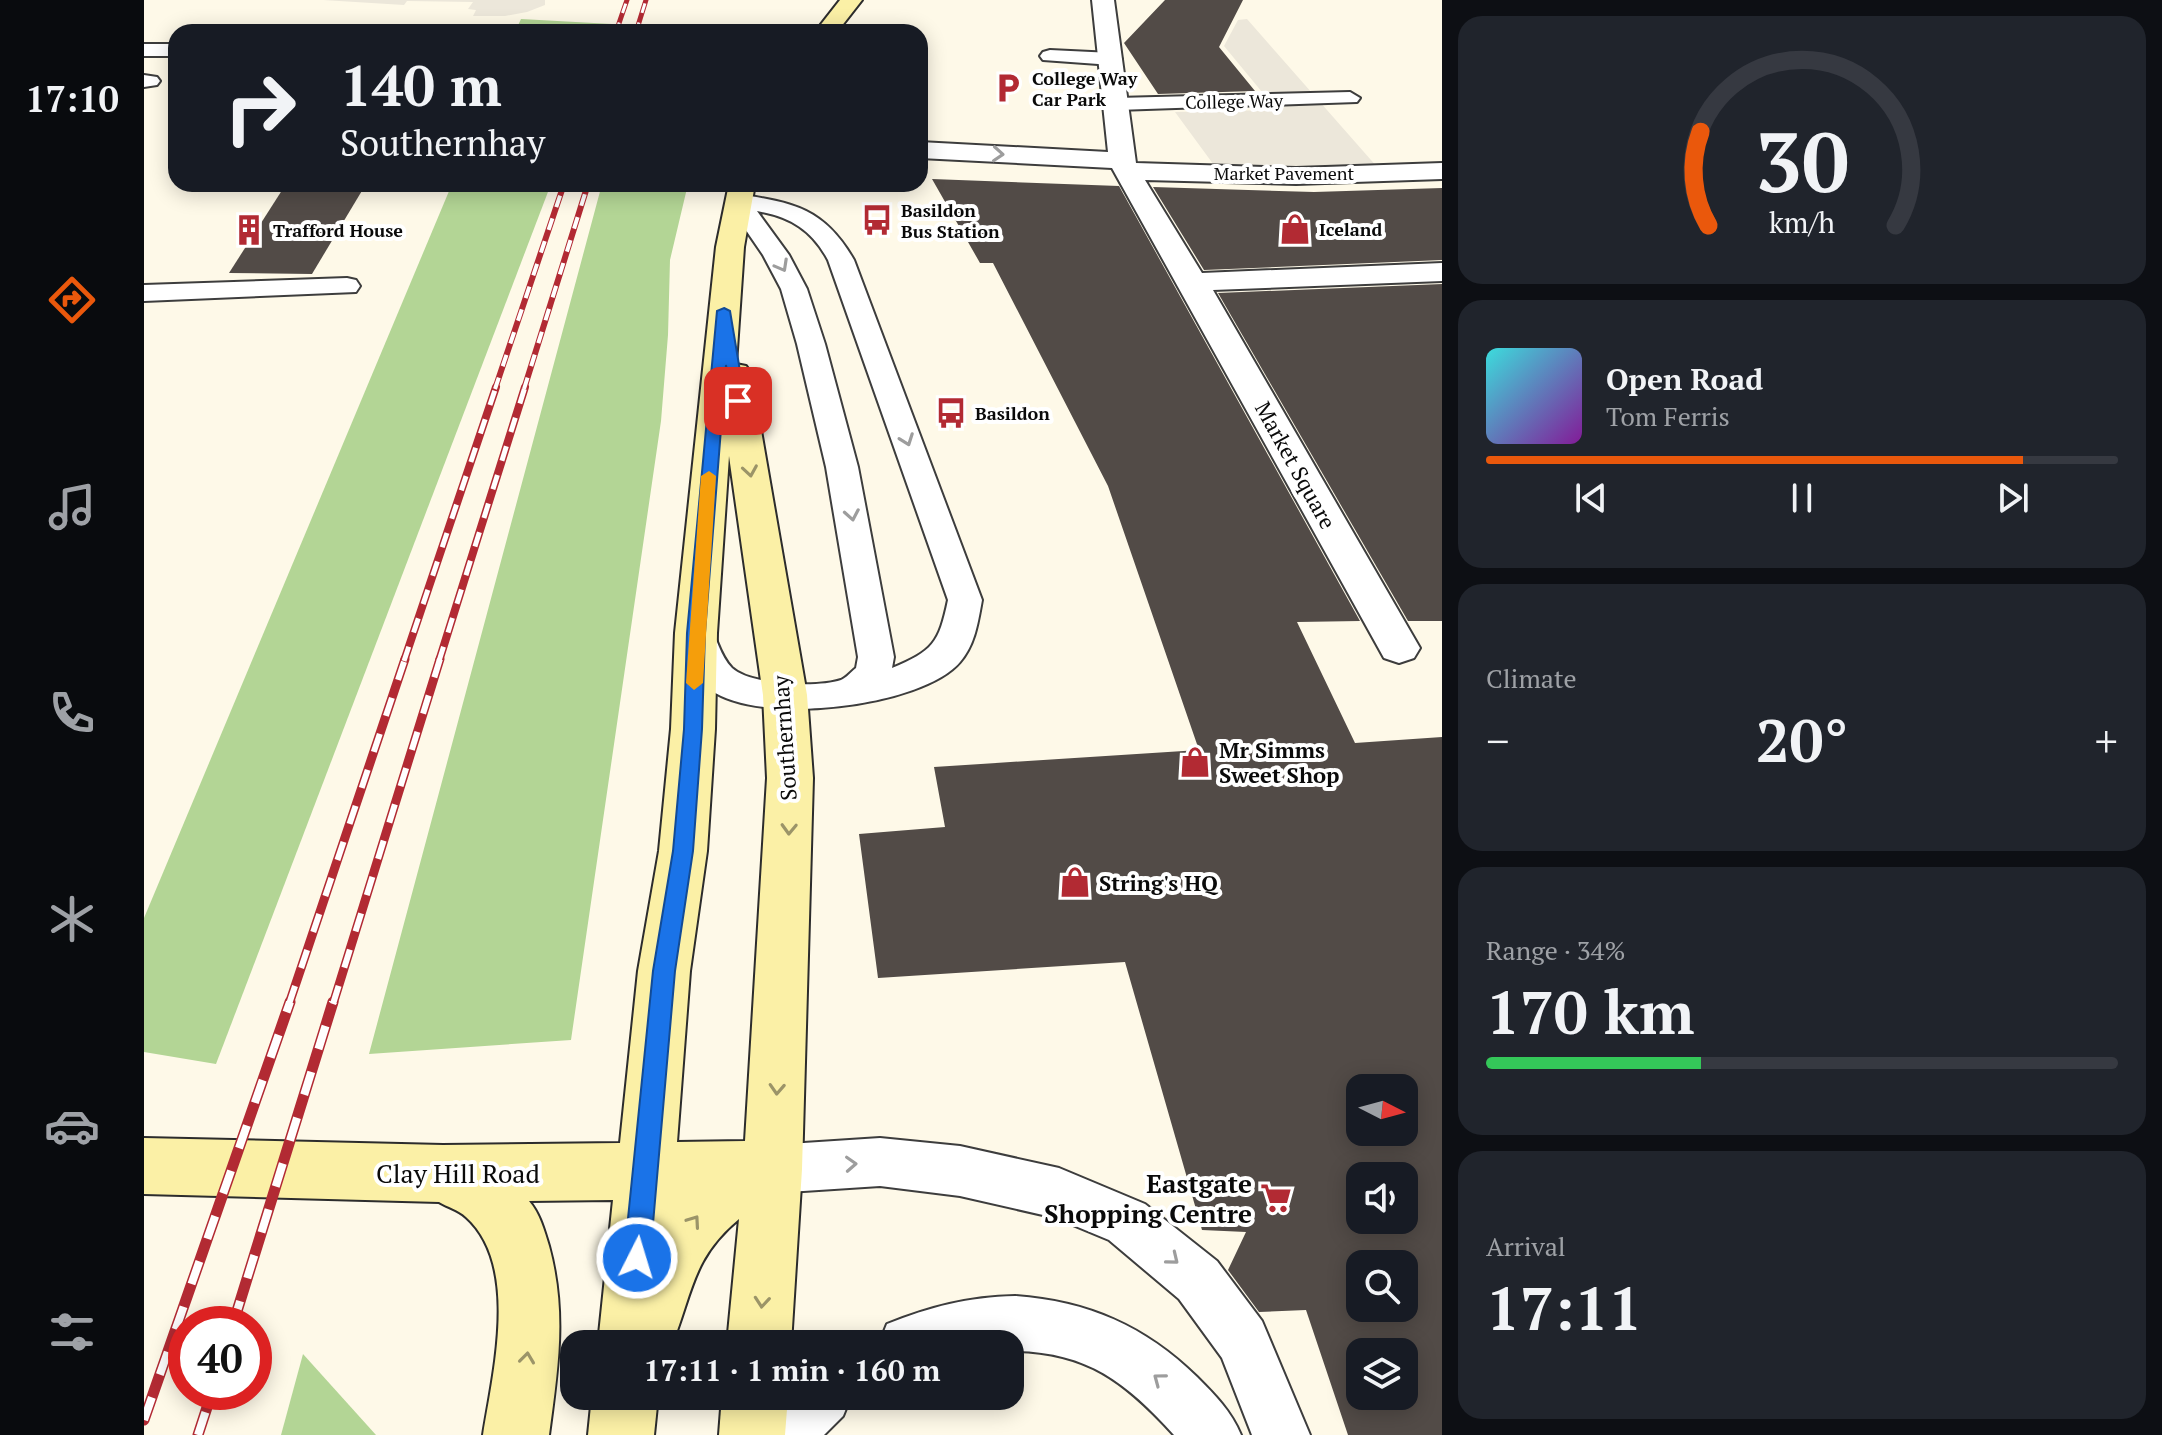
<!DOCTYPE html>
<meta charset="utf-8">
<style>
:root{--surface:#171b24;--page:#20242c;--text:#f1f3f6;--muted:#9ea1a6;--line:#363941;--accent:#ea580c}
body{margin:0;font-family:"PT Serif",serif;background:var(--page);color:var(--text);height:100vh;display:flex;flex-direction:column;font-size:30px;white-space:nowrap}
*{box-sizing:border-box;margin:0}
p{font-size:26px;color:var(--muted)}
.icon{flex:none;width:44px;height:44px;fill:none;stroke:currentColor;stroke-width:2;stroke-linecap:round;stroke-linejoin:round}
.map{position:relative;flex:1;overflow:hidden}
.details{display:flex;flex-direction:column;gap:16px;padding:16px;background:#0d0f14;width:720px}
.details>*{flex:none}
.hud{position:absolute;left:24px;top:24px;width:760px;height:168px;border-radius:24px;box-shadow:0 4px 20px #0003;background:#171b24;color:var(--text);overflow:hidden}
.needle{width:52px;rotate:96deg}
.buttons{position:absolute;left:1202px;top:1074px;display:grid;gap:16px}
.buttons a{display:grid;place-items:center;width:72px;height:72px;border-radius:16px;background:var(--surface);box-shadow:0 4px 20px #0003;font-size:40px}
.speed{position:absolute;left:24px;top:1306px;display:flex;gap:16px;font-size:40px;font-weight:700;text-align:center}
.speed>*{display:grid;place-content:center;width:104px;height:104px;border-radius:50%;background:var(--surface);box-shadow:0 4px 20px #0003;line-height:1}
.speed .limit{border:12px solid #d22;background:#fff;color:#111}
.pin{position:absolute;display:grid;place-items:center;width:68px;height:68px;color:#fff;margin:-34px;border-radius:16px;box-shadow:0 4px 12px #0006}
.me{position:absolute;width:88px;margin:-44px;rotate:5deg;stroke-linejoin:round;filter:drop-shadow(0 0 6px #0008)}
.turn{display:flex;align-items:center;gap:28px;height:168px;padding:0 40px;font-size:36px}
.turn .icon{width:104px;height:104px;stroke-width:2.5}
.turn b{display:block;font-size:56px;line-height:68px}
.big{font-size:60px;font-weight:800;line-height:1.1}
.details .card{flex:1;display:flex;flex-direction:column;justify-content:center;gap:12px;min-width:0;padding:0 28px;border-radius:24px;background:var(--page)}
.details .dial{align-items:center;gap:0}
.dial svg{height:208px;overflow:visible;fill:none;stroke:var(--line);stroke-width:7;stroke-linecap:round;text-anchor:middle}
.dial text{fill:var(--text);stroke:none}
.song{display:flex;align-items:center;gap:24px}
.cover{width:96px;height:96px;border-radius:12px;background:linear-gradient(135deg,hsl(180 70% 55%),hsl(290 70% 35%))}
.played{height:8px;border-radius:4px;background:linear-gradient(90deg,var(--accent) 85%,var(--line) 85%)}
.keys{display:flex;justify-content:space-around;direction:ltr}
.heat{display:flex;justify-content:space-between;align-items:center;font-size:44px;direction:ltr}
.charge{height:12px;border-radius:6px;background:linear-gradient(90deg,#34c759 34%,var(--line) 0)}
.trip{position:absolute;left:416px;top:1330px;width:464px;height:80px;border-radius:24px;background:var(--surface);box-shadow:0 4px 20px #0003;font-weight:800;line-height:80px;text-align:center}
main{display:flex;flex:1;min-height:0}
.tabs{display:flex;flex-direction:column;width:144px;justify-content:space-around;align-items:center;background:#090b0e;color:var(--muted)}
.tabs .icon{width:56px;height:56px}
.tabs .selected{color:var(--accent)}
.tabs b{font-size:36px;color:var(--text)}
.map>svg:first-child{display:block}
.forest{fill:#b3d595}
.plaza{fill:#ece7da}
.building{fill:#524b47;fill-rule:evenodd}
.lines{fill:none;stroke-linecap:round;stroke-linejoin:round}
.lane-casing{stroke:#3d3d3d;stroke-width:4}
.street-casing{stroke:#3d3d3d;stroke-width:4}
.secondary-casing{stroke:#2c2c2c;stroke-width:4}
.lane{fill:#fff;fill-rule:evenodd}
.street{fill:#fff;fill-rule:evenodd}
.secondary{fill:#fbf0a6;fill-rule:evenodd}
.rail-far4-casing{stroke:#b22a33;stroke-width:5}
.rail-far3-casing{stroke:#b22a33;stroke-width:6}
.rail-far2-casing{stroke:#b22a33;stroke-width:8}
.rail-far1-casing{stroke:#b22a33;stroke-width:9}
.rail-casing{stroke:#b22a33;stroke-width:11}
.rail-far4{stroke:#fff;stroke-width:3;stroke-dasharray:10;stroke-linecap:butt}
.rail-far3{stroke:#fff;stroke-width:4;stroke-dasharray:12;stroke-linecap:butt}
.rail-far2{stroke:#fff;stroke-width:5;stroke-dasharray:15;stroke-linecap:butt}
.rail-far1{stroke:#fff;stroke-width:6;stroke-dasharray:19;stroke-linecap:butt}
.rail{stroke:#fff;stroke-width:8;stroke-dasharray:24;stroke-linecap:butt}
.oneway{stroke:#9d9d9d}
.oneway2{stroke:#9b9468}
.route{fill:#1a73e8;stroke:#114b97;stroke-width:2}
.slow{fill:#f59e0b}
.labels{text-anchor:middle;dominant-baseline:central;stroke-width:8;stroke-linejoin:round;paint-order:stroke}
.far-poi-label{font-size:18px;font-weight:bold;fill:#0a0a0a;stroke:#fff;text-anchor:start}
.far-street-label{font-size:18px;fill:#0a0a0a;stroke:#fff}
.street-label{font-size:22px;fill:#0a0a0a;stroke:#fff}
.poi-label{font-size:22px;font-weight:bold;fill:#0a0a0a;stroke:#fff;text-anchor:start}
.near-street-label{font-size:26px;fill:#0a0a0a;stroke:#fff}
.near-poi-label{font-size:26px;font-weight:bold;fill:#0a0a0a;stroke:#fff;text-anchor:end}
</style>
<main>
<nav class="tabs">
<b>17:10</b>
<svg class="icon selected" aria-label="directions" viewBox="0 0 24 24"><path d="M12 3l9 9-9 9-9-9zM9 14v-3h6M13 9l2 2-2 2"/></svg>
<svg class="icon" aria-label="music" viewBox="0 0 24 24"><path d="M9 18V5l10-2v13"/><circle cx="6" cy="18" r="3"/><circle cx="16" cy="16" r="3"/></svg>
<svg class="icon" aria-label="phone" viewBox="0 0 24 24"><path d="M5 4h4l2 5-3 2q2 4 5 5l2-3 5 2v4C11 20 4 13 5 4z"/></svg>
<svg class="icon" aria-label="climate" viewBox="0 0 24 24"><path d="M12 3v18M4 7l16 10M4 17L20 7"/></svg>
<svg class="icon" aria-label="car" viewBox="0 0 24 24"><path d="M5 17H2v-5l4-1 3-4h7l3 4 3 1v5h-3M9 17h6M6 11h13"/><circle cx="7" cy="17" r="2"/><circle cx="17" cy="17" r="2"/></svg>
<svg class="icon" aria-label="filters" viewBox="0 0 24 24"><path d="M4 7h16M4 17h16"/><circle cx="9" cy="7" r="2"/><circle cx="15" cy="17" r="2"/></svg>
</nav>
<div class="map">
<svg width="1298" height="1435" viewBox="0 0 1298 1435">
<rect width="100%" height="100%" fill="#fef9e8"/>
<!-- forest -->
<g class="forest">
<path d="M377,19L468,24L465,32H371Z"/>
<path d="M308,184H407L72,1064L0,1052V918Z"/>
<path d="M458,184H544L526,260L524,335L517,421L427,1040L225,1054Z"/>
<path d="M159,1354L232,1435H137Z"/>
</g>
<!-- plaza -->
<g class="plaza">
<path d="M179,0H401V5L383,12L361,16H329L332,10L324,9L329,2L263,1L260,5Z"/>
<path d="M1103,19L1234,168L1075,172L1031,112L1127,110L1118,92L1080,46L1094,20Z"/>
</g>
<!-- building -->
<g class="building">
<path d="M1021,0H1099L1075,47L1111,91L1014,94L980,43Z"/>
<path d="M788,179L975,186L1216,621L1153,622L1211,743L1298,737V1435H1204L1162,1310L1115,1312L1084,1270L1102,1232L1058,1230L981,962L734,978L715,834L801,827L790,767L1055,750L964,486L849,263H836ZM1216,1088H1260V1132H1216ZM1216,1176H1260V1220H1216ZM1216,1264H1260V1308H1216ZM1216,1352H1260V1396H1216Z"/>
<path d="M142,184H222L168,274L85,273Z"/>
<path d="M1009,187L1170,192L1298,188V260L1060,270Z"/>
<path d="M1298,284V621H1264L1074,293Z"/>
</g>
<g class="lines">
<defs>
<g id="lane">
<rect x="0" y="44" width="32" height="12"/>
<path d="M906,50L968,53L978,59L968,65L899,60L896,56L899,52Z"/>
<path d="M0,75L13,77L16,81L13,85L0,87Z"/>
<path d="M1206,92L1216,98L1213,102L973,110L962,104L973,98Z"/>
<path d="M594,194C650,203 680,208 710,260L838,600C834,622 831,645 816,662C778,707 615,726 567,690C549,677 541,653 534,633L539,624L552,621L565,624C573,638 576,656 588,668C606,685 674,688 697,680C702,678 707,672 712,668L714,657L682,467L653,344L637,289L619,255L582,201L586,196ZM613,211C647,217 668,230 684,260L804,600C795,643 789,651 748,668L750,657L714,467L681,344L663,289L645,255Z"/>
<path d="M203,278L212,280L216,286L212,292L0,301V285Z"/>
<path d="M736,1138L816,1146L915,1168L1001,1204L1073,1261L1118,1321L1166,1435H1108L1078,1358L1035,1299L965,1240L912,1218L816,1196L736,1186L629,1193L611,1186L604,1169L611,1152L629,1145Z"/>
<path d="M871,1296C943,1301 1001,1326 1053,1377C1071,1395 1087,1411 1097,1435H1030C981,1381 942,1351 866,1351V1344H735L743,1324C786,1307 824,1297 871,1296Z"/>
<path d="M639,1396H707L699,1416L680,1435H617L631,1404Z"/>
</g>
<path id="street" d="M948,0H970L992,163L1152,168L1298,163V179L1152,184L1001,180L1058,273L1298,263V281L1069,290L1276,648L1270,658L1255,663L1240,658L968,168L776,158V142L964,152Z"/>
<g id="secondary">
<path d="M696,0H718L693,32H671Z"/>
<path d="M585,184H611L600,247L592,364L602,366L607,373L663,695L669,778L658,1169L647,1344H583L595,1219C548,1258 549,1292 528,1344H454L469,1200L385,1201C396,1214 400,1230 405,1246C423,1312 414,1368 405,1435H339C349,1372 376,1265 322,1217C315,1210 303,1207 295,1202L0,1194V1138L299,1145L476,1143L494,971L515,851L527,729L531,633L572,247ZM585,456L619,695L623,778L601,1141L533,1142L546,971L563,851L571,729L573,633Z"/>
<path d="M448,1396H514L510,1435H444Z"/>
<path d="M578,1396H644L641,1435H575Z"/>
</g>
</defs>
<!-- lane casing -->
<use href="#lane" class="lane-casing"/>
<!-- street casing -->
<use href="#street" class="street-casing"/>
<!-- secondary casing -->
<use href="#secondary" class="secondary-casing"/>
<!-- lane -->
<use href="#lane" class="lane"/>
<!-- street -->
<use href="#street" class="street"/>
<!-- secondary -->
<use href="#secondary" class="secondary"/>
<defs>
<g id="rail-far4">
<path d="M472,32L483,0"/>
<path d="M492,32L502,0"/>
</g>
<g id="rail-far3">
<path d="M351,389L420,184"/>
<path d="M380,389L444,184"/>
</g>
<g id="rail-far2">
<path d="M260,661L352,387"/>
<path d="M295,661L381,387"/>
</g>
<g id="rail-far1">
<path d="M145,1004L261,659"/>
<path d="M189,1004L296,659"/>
</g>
<g id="rail">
<path d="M89,1324L189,1002"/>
<path d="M0,1420L146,1002"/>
<path d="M54,1435L68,1392"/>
</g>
</defs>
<!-- rail-far4 casing -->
<use href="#rail-far4" class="rail-far4-casing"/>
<!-- rail-far3 casing -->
<use href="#rail-far3" class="rail-far3-casing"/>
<!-- rail-far2 casing -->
<use href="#rail-far2" class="rail-far2-casing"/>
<!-- rail-far1 casing -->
<use href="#rail-far1" class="rail-far1-casing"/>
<!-- rail casing -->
<use href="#rail" class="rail-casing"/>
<!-- rail-far4 -->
<use href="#rail-far4" class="rail-far4"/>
<!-- rail-far3 -->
<use href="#rail-far3" class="rail-far3"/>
<!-- rail-far2 -->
<use href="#rail-far2" class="rail-far2"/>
<!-- rail-far1 -->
<use href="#rail-far1" class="rail-far1"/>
<!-- rail -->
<use href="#rail" class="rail"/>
</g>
<!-- one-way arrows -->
<defs><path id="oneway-chevron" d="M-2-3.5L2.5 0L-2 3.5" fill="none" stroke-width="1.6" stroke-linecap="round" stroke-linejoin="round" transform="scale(2)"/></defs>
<g class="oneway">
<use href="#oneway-chevron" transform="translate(854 154) rotate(4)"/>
<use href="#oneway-chevron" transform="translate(638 266) rotate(61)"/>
<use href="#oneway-chevron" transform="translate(763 440) rotate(70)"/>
<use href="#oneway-chevron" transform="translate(708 515) rotate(80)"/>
<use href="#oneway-chevron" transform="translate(707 1164) rotate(-3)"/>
<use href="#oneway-chevron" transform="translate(1029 1259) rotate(39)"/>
<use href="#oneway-chevron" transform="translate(1015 1379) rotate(-143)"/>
</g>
<g class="oneway2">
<use href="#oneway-chevron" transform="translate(606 471) rotate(81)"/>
<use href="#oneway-chevron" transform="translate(645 829) rotate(92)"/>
<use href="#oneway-chevron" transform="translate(633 1089) rotate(93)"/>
<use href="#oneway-chevron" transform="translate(550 1221) rotate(-55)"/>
<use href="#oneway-chevron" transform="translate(618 1302) rotate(95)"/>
<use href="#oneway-chevron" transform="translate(383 1358) rotate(-83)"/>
</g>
<!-- route -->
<path class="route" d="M580,308L586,311L601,401L594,405L587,401L582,365L561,633L558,729L549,851L531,971L506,1258L502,1267L493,1270L484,1267L480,1258L509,971L529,851L540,729L543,633L573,311Z"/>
<!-- slow -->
<path class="slow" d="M565,471L572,476L559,683L550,690L542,683L557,476Z"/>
<!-- icons -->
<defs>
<symbol id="parking-bare" viewBox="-9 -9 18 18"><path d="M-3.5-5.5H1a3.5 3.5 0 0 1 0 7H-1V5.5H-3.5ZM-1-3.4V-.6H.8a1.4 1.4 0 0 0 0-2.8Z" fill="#b22a33" stroke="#fff" stroke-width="2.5" paint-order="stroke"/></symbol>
<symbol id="bus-bare" viewBox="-9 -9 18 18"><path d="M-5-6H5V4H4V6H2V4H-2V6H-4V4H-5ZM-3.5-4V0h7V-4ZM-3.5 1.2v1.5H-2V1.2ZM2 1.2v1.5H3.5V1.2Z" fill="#b22a33" stroke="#fff" stroke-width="2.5" paint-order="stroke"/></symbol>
<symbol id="shop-bare" viewBox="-9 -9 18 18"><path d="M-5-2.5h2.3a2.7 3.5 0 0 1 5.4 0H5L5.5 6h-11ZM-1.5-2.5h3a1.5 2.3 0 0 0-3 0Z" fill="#b22a33" stroke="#fff" stroke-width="2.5" paint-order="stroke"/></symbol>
<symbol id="building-bare" viewBox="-9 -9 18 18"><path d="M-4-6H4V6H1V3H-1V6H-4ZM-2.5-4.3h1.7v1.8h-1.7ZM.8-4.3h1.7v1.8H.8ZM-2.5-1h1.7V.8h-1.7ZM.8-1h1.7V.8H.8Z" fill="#b22a33" stroke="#fff" stroke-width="2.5" paint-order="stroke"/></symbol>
<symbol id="supermarket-bare" viewBox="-9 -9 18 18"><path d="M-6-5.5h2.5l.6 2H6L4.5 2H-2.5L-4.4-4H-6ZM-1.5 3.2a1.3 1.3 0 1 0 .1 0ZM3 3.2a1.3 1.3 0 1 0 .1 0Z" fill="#b22a33" stroke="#fff" stroke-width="2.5" paint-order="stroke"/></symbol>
</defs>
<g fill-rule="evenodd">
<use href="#parking-bare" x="842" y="66" width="44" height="44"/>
<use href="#bus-bare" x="711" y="198" width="44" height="44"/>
<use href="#shop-bare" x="1129" y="207" width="44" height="44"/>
<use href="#building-bare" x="83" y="208" width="44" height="44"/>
<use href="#bus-bare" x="785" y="391" width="44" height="44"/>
<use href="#shop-bare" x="1029" y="740" width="44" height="44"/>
<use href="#shop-bare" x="909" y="860" width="44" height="44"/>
<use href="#supermarket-bare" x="1110" y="1176" width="44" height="44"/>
</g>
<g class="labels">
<!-- far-poi labels -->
<g class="far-poi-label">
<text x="888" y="78">College Way<tspan x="888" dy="21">Car Park</tspan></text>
<text x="757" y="210">Basildon<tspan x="757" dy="21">Bus Station</tspan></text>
<text x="1175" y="229">Iceland</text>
<text x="129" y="230">Trafford House</text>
<text x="831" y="413">Basildon</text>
</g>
<!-- far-street labels -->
<g class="far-street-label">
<text transform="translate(1090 101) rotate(-1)">College Way</text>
<text x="1140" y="173">Market Pavement</text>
</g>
<!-- street labels -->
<g class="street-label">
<text transform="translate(1152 465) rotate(61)">Market Square</text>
<text transform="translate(640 738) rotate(-94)">Southernhay</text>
</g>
<!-- poi labels -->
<g class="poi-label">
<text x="1075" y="749">Mr Simms<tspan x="1075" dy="25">Sweet Shop</tspan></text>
<text x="955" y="882">String's HQ</text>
</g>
<!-- near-street labels -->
<g class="near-street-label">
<text x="314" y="1173">Clay Hill Road</text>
</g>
<!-- near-poi labels -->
<g class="near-poi-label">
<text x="1108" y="1183">Eastgate<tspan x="1108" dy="30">Shopping Centre</tspan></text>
</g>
</g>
</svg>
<div class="buttons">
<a><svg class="needle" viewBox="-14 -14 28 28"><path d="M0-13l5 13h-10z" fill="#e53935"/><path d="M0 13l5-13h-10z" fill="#9ea1a6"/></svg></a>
<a><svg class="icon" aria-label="sound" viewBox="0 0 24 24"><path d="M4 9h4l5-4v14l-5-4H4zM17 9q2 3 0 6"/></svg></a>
<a><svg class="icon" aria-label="search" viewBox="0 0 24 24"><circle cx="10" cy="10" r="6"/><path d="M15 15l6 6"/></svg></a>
<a><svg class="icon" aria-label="layers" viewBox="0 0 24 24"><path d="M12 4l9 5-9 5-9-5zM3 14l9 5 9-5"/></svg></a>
</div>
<div class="speed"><div class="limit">40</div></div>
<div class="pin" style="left:594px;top:401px;background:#d93025"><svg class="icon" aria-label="arrive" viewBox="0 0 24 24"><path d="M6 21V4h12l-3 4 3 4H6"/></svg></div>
<svg class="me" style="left:493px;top:1258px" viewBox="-20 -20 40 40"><circle r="17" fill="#1a73e8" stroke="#fff" stroke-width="3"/><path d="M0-11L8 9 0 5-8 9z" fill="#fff"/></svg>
<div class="trip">17:11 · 1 min · 160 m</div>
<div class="hud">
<div class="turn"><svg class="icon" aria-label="right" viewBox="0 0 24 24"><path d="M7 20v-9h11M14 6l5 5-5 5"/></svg><div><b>140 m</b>Southernhay</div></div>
</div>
</div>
<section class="details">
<div class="card dial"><svg viewBox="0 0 100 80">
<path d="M14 69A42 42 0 1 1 86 69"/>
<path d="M14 69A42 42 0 0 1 11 33" stroke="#ea580c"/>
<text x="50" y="56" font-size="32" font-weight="700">30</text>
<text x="50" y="72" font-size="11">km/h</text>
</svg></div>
<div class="card">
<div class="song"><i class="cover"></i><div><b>Open Road</b><p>Tom Ferris</p></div></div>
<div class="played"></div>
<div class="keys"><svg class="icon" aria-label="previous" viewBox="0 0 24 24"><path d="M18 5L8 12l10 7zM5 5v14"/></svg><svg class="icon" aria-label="pause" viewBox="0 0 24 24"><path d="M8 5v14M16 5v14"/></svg><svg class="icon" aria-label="next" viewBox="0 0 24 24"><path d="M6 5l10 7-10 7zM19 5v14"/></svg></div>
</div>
<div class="card"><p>Climate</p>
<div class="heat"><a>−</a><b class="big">20°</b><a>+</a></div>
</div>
<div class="card"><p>Range · 34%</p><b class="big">170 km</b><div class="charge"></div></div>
<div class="card"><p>Arrival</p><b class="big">17:11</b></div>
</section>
</main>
